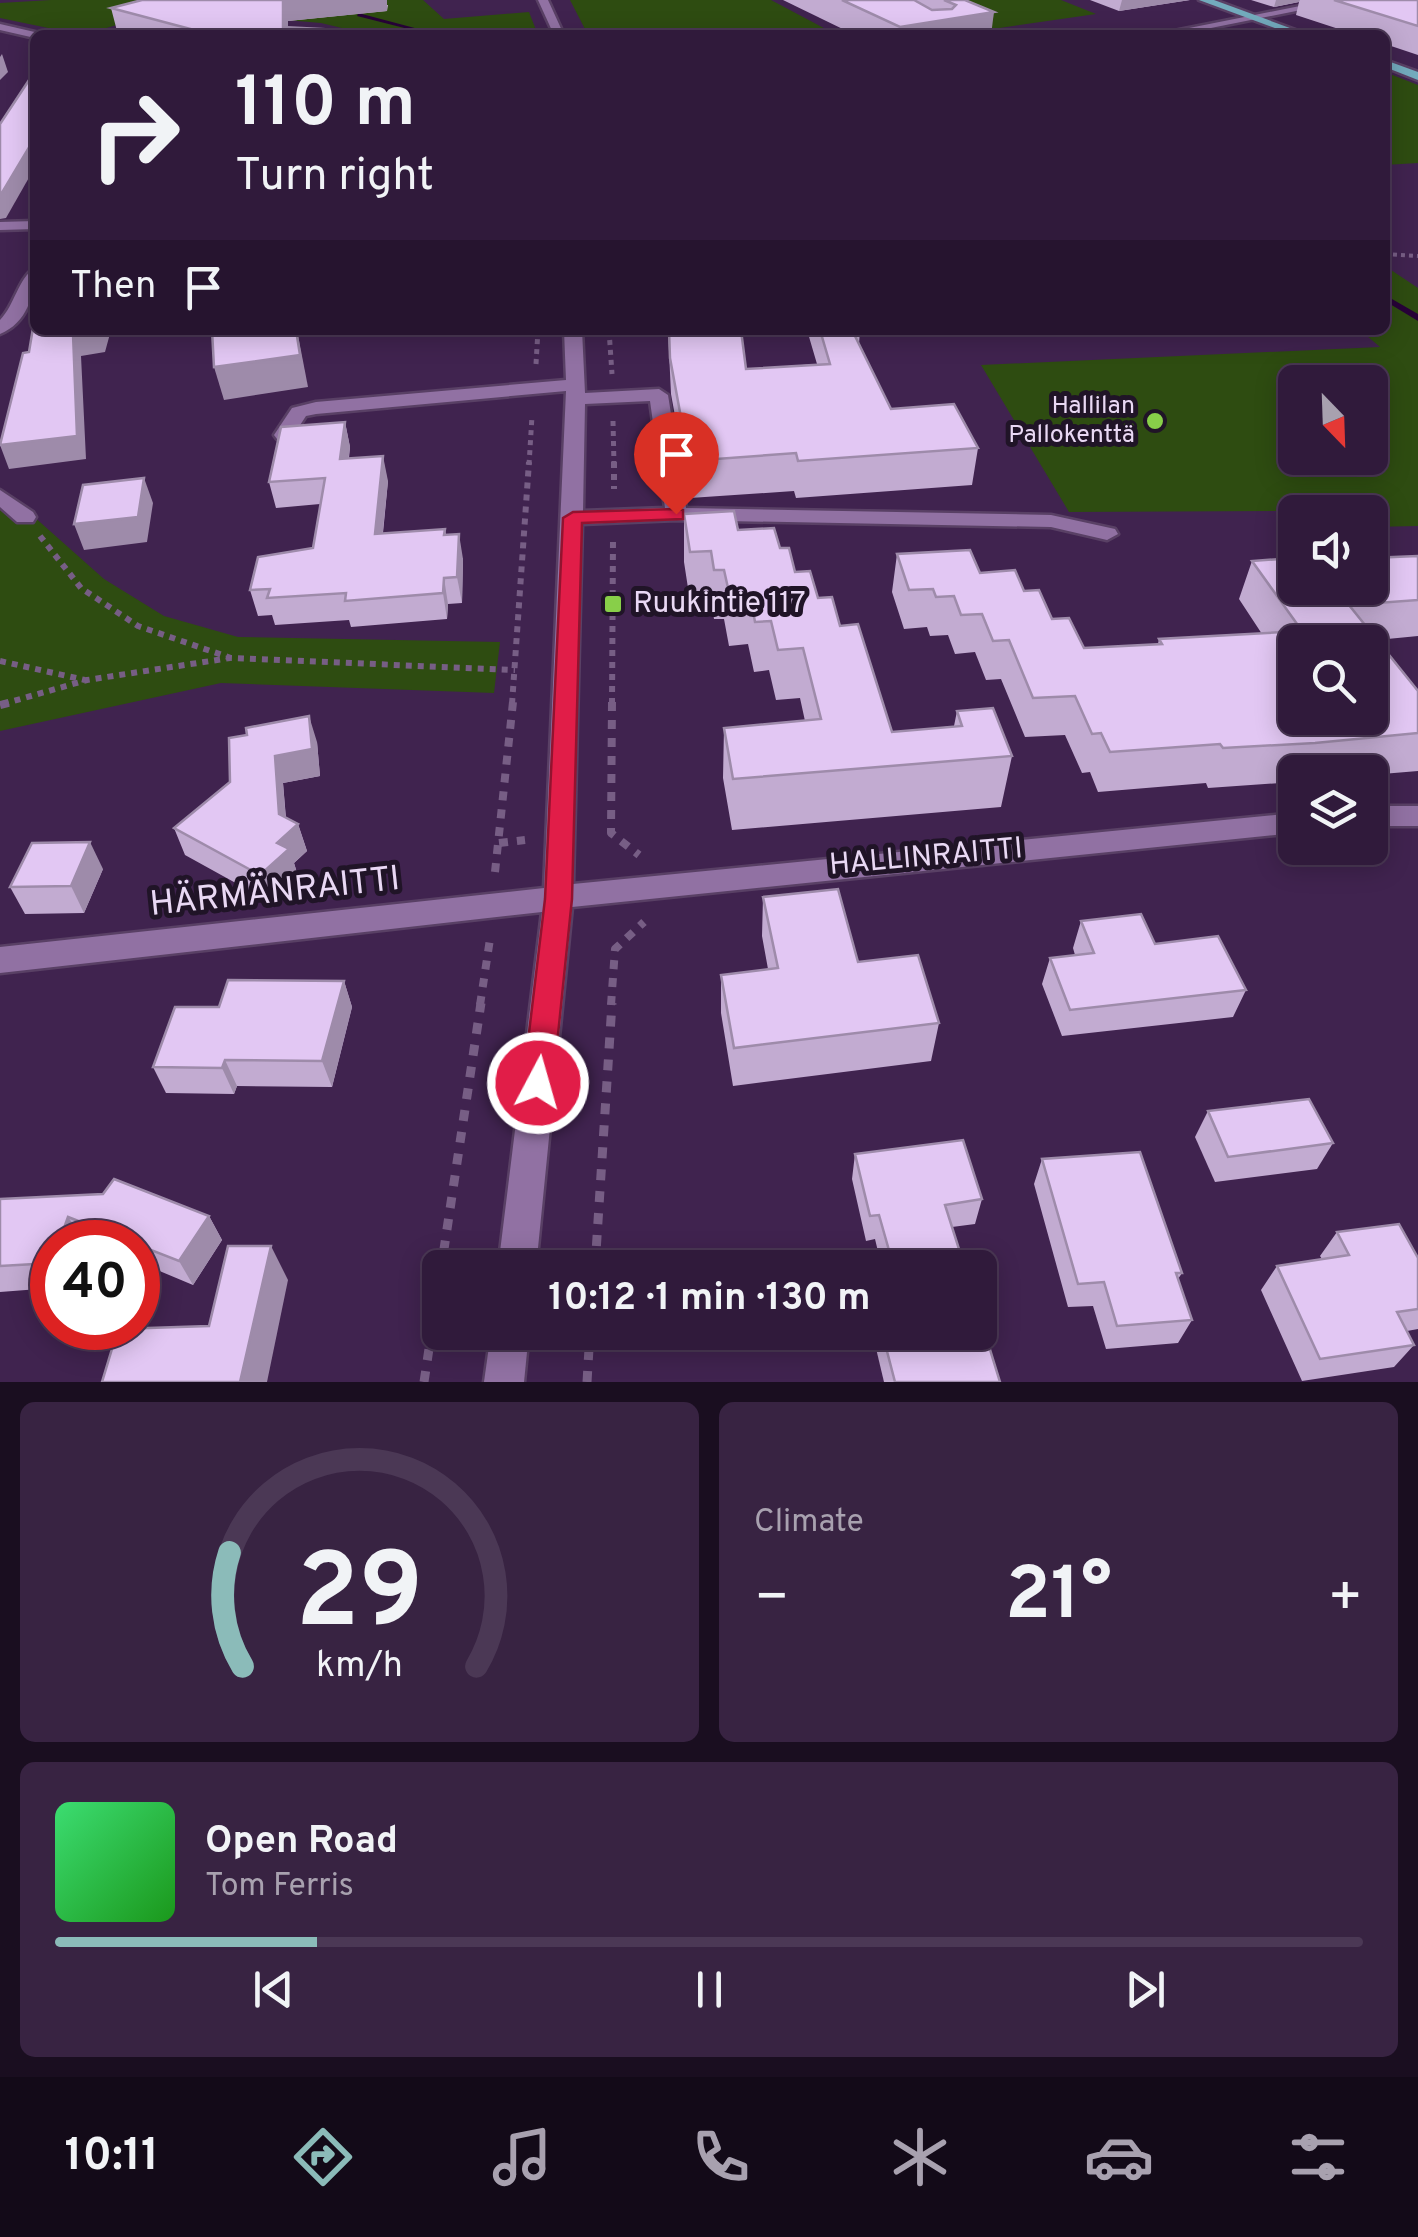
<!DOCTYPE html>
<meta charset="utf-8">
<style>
:root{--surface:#301a3b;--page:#382342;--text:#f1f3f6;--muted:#a8a1af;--line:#4b3855;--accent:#8bbbb9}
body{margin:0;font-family:Overpass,sans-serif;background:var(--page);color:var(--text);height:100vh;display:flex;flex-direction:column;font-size:38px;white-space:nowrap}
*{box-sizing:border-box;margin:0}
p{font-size:32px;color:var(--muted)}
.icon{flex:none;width:55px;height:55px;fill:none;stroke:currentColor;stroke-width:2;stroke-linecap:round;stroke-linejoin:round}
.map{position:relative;height:1382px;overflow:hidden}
.side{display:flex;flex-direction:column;gap:20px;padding:20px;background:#1a0e20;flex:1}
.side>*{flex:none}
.banner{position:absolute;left:30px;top:30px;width:1360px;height:305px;border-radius:15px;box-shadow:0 5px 25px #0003,0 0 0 2px var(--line);background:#301a3b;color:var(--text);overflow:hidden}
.needle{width:65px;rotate:157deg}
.controls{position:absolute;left:1278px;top:365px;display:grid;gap:20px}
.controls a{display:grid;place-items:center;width:110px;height:110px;border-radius:15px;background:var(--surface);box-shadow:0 5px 25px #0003,0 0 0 2px var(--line);font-size:50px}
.speed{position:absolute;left:30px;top:1220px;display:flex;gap:20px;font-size:50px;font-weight:700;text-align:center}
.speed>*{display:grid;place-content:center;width:130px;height:130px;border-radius:50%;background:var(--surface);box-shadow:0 5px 25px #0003,0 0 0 2px var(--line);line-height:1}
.speed .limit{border:15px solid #d22;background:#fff;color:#111}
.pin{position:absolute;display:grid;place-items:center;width:85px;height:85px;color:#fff;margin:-102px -42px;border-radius:50% 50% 50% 0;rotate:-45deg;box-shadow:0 0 10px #0007}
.pin .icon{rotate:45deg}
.me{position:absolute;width:110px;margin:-55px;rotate:6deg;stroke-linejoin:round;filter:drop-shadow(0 0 8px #0008)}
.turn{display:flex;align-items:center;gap:35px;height:210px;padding:0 40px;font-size:45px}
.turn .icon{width:130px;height:130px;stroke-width:2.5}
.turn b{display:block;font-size:70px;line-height:85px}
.then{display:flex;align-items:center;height:95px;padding:0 40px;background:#0003;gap:20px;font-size:38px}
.big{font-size:75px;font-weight:700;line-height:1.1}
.side .card{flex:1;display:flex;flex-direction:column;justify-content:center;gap:15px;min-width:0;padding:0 35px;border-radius:15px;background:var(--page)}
.side .dial{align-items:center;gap:0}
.dial svg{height:260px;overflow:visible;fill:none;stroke:var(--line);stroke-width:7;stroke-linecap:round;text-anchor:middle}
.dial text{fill:var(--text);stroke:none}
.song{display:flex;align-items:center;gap:30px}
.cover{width:120px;height:120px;border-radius:15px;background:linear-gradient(135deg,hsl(140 70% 55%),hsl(120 70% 35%))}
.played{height:10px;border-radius:5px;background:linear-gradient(90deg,var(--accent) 20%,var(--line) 20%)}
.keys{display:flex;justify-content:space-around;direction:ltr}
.heat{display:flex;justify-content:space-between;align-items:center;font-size:55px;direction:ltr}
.side .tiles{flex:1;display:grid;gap:20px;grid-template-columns:1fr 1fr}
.card:last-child{grid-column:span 2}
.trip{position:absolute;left:422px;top:1250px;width:575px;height:100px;border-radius:15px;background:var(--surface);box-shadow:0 5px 25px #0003,0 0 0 2px var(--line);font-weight:700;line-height:100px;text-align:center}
.tab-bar{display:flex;height:160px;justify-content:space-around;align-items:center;background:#130a18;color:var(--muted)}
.tab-bar .icon{width:70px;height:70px}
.tab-bar .current{color:var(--accent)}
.tab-bar b{font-size:45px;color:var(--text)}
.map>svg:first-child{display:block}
.green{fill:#2e4c11;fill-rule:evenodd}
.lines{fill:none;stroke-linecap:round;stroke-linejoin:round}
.stream{fill:#270238;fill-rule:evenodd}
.minor-casing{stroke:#594065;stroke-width:5}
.major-casing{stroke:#594065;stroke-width:5}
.path-far4{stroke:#775e85;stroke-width:4;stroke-dasharray:4 4;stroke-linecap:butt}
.path-far3{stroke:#775e85;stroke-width:5;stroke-dasharray:5 5;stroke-linecap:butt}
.path-far2{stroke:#775e85;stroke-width:6;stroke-dasharray:6 6;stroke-linecap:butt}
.path-far1{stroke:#775e85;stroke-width:8;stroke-dasharray:9 9;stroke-linecap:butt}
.path{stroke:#775e85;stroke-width:9;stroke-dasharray:11 11;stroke-linecap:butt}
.minor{fill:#9171a3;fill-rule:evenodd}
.major{fill:#73abbd;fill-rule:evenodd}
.wall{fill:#c2abd1}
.shaded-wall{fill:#9e8baa}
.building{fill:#e2c7f3;stroke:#9e8baa;stroke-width:2.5;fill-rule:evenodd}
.route{fill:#e11d48;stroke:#92132f;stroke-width:2.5}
.poi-dot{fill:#88cf49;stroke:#201427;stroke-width:4}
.labels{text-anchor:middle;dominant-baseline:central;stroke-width:10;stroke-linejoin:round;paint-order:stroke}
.far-poi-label{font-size:25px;fill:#e9d8f4;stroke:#201427;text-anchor:end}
.poi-label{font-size:30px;fill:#e9d8f4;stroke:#201427;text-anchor:start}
.street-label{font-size:30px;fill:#e9d8f4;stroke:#201427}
.near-street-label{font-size:35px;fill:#e9d8f4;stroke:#201427}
</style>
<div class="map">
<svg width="1418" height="1382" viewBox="0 0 1418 1382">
<rect width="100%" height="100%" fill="#40234f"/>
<!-- green -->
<g class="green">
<path d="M51,0H423L444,19L529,12L538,35H371L321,23L169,10L82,35L0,18V3Z"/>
<path d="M570,0H771L837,35H588Z"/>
<path d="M912,0H1061L1096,14L979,31Z"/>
<path d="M1385,72L1418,85V163L1385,165Z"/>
<path d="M1385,266L1418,288V526L1370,527V512H1295V516L1277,511L1069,512L981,365L1380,347L1360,330H1385ZM1370,382V458H1295V382Z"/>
<path d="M14,499L104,579L164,616L238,637L500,642L494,693L221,683L0,731V504Z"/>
</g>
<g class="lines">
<!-- stream -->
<g class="stream">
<path d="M366,0H372L362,14L441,35H432L357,16Z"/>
<path d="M1385,295L1418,314V321L1385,301Z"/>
</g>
<defs>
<g id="minor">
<path d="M538,0H548L564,35H554Z"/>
<path d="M1330,0H1351L1176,35H1154Z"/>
<path d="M0,24L39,33L40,35L35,38L0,30Z"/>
<path d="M35,221V229L0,230V222Z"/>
<path d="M35,268C35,295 27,323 0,334V320C15,305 18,278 35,268Z"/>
<path d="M564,330H582L585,393L659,389L668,395L686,508L1051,515L1115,529L1118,534L1107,540L1051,527L676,520L582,524L573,884L1295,813V833L572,907L536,1268H498L542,912L0,973V947L544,888L566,391L316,414L306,416L291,439H277L274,435L292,408L316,402L566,380ZM650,401L665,508L583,511L585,404Z"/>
<path d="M0,490L33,512L36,517L33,522H17L0,507Z"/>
<rect x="1370" y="806" width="48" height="20"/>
<path d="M491,1332H529L524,1382H484Z"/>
</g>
<g id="major">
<path d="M1199,0H1214L1309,35H1294Z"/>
<path d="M1385,60L1418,72V80L1385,67Z"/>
</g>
</defs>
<!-- minor casing -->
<use href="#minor" class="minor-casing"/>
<!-- major casing -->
<use href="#major" class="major-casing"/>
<!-- path-far4 -->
<path class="path-far4" d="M1385,254L1418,256"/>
<!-- path-far3 -->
<g class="path-far3">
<path d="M609,330L612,374"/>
<path d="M536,364L538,330"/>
<path d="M613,421L614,465"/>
<path d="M529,465L532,416"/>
</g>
<!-- path-far2 -->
<g class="path-far2">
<path d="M614,462V489"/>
<path d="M40,536L81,588L138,626L231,658L515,670"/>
<path d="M0,661L85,680"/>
<path d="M3,704L87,680L230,658"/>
<path d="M512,704L529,462"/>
<path d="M612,704L613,541"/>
</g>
<!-- path-far1 -->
<g class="path-far1">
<path d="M612,702L611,833L639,855"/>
<path d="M0,705L12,702"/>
<path d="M499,843L525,840"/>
<path d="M495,872L513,702"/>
<path d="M480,1005L490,939"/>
<path d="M611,1005L615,949L644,922"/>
</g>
<!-- path -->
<g class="path">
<path d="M595,1268L612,1003"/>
<path d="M424,1382L481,1003"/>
<path d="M587,1382L590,1332"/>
</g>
<!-- minor -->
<use href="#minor" class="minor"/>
<!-- major -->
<use href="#major" class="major"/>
</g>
<!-- wall -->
<g class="wall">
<path d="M783,0H965L991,35H855Z"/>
<path d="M1090,0H1190L1119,11Z"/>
<path d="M1251,0H1418V55L1385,44V35H1357L1296,15L1299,2L1274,7Z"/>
<path d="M388,5L387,11L288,21V27L435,35H132L117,31L111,8Z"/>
<path d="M668,330H741L746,369L817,364L807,330H860L859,344L891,409L978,448L972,485L796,498L794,491L690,498L671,394Z"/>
<path d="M345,422L350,447L349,458L388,481L383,533L445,529L446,535L463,559L462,603L448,604L447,619L351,627L349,620L275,625L272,615L258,616L250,590L313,548L320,504L276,508L269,482Z"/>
<path d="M684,514L738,530L780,548L795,572L840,626L892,732L954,726L957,711L1012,756L1001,807L732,830L723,778L724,728L805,721L800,698L776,700L769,670L754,672L748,644L729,646L724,619H714L711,599L690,601L684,562Z"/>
<path d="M897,554L980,573L1024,591L1084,648L1158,644L1159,639L1262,634L1239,599L1252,561L1295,588L1418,556V636L1377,640L1418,691V771L1370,775V772H1295V782L1208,788L1206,783L1098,792L1090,772L1082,773L1065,735L1025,737L1001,679L986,680L975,652L955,654L948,635L930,636L927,627L904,629L892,592Z"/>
<path d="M317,742L320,776L283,783L286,818L298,824L307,851L294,863L298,876L270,902L185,855L174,828L230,782Z"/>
<path d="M103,869L84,913L25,914L10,887Z"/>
<path d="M763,897L858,962L939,1023L931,1061L733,1086L721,1013V975L768,969L762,936Z"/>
<path d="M1081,921L1155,944L1246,990L1233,1017L1062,1036L1042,984L1050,958L1075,955L1073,948Z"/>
<path d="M344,981L352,1007L332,1087L237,1086L234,1094L166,1093L153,1067L219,1007Z"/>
<path d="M1208,1111L1333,1143L1317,1169L1215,1182L1195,1137Z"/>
<path d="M855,1154L982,1199L975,1224L952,1227L965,1268H882L875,1239L866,1241L852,1179Z"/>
<path d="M1042,1159L1182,1273L1178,1279L1192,1320L1178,1343L1106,1349L1093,1306L1068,1307L1034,1184Z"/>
<path d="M0,1199L209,1216L222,1240L193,1285L138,1262V1242H88L85,1241L84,1242H52V1288L0,1292Z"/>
<path d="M1337,1232L1418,1258V1329L1407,1331L1414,1345L1394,1367L1302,1381L1261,1290L1277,1266L1322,1259L1320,1256Z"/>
<path d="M875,1332H980L1000,1382H884L874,1340Z"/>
</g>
<!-- shaded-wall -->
<g class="shaded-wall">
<path d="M283,0H387V11L288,21V35L283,27Z"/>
<path d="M1122,0H1190L1119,11Z"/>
<path d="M1276,0H1300L1299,2L1274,7Z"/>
<path d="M994,12L991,35H899L900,27Z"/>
<path d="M2,54L8,72L0,80V57Z"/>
<path d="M31,144L35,156V167L6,218L0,219V196Z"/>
<path d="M98,330H111L105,352L81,356L86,459L9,469L0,445L73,334Z"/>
<path d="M297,330L308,387L224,400L214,367Z"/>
<path d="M345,422L350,447L345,484L340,459Z"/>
<path d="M383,456L388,481L380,559L375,534Z"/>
<path d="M144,478L153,503L147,542L84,550L74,524Z"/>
<path d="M459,534L463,559L462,603L457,577Z"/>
<path d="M444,578L448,604L447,619L443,593Z"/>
<path d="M309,716L317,742L320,776L283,783L287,834L298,824L307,851L294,863L298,876L270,902L260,875L277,843L279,814L275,756Z"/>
<path d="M90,842L103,869L84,913L71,886Z"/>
<path d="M344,981L352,1007L332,1087L322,1061Z"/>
<path d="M225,1060L237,1086L234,1094L222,1068Z"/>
<path d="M209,1216L222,1240L193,1285L179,1261Z"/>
<path d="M68,1217L85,1241L84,1242H59Z"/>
<path d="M271,1246L288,1280L267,1382H240Z"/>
</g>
<!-- building -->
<g class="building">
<path d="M142,0H283V27L435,35H213L111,8Z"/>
<path d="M842,0H914L932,10L952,9L956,5L944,0H965L994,12L900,27Z"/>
<path d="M1334,0H1418V26Z"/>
<path d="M35,71V143L31,144L0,196V124Z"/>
<path d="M34,322H35V330H98L73,334L77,436L0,445L23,353L29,352Z"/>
<path d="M212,330H296L300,355L214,367Z"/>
<path d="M669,330H741L746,369L830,364L820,330H852L891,409L954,404L978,448L798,461L796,453L689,461L670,358Z"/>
<path d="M345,422L340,459L383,456L375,534L445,529L444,535L459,534L457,577L444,578L443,593L345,601L346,593L267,598L270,589L250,590L258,557L313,548L325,478L269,482L281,427Z"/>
<path d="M144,478L138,517L74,524L83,485Z"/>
<path d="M734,511L738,530L774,528L780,548H789L795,572L810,571L818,598L832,597L840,626L858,624L892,732L962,726L957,711L993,708L1012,756L733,779L724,728L821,719L803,648L778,650L771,621L755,622L750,595L730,597L724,570H714L711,551L690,552L684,514Z"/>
<path d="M970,550L980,573L1015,570L1024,591L1039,590L1052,619L1069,618L1084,648L1162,644L1159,639L1302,631L1252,561L1295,558V588H1370V558L1418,556V600L1349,605L1418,691V733L1315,743L1223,748L1220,744L1110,752L1101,733L1092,734L1075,696L1033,698L1009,640L993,641L982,614L961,615L954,596L936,597L933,589L909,590L897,554ZM1295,642H1370V718H1295Z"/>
<path d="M309,716L312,749L275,756L279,814L298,824L277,843L289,849L260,875L174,828L230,782L229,738L247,735L246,728Z"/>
<path d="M90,842L71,886L10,887L32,843Z"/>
<path d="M838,889L858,962L918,955L939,1023L734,1048L721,975L778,968L763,897Z"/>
<path d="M1141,914L1155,944L1218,936L1246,990L1070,1010L1050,958L1094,953L1081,921Z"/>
<path d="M228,980L344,981L322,1061L225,1060L222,1068L153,1067L175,1007H219Z"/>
<path d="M1309,1099L1333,1143L1228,1157L1208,1111Z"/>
<path d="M963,1140L982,1199L945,1205L965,1268H894L879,1215L870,1216L855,1154Z"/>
<path d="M1140,1152L1182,1273H1176L1192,1320L1117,1326L1104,1282L1078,1284L1042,1159Z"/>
<path d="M114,1179L209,1216L179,1261L138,1245V1242H132L68,1217L59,1242H52V1263L0,1266V1199L103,1194Z"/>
<path d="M1399,1224L1418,1258V1309L1397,1312L1414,1345L1320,1359L1277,1266L1349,1255L1337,1232Z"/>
<path d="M228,1246H271L240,1382H102L118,1329L209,1326Z"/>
<path d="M980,1317L1000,1382H895L882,1332H980Z"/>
</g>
<!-- route -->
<path class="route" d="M676,509L683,510V519L582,523L572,899L553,1083L549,1093L538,1097L527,1093L523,1083L545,899L563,518L573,512Z"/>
<!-- markers -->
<g class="poi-dot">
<circle cx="1155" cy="421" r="10"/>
<rect x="603" y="594" width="20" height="20" rx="5"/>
</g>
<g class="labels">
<!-- far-poi labels -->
<g class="far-poi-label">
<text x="1135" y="407">Hallilan<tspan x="1135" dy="29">Pallokenttä</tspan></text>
</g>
<!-- poi labels -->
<g class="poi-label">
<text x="633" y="604">Ruukintie 117</text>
</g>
<!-- street labels -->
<g class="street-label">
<text transform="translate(926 858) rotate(-5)">HALLINRAITTI</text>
</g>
<!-- near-street labels -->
<g class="near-street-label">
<text transform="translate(275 893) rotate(-6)">HÄRMÄNRAITTI</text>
</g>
</g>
</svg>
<div class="controls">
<a><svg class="needle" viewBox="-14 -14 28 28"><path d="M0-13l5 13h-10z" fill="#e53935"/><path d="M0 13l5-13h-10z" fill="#a8a1af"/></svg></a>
<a><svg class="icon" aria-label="sound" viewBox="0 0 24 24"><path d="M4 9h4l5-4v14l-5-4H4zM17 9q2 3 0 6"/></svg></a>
<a><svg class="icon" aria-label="search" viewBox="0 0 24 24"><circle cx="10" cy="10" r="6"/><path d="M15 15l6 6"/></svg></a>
<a><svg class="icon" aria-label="layers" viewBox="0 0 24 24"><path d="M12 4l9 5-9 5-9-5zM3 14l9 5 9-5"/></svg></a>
</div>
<div class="speed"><div class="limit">40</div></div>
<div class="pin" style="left:676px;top:514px;background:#d93025"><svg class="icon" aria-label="arrive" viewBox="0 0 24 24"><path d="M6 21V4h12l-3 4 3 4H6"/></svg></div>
<svg class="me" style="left:538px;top:1083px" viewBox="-20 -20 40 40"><circle r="17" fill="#e11d48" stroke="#fff" stroke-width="3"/><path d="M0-11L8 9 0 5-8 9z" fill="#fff"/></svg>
<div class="trip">10:12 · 1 min · 130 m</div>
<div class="banner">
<div class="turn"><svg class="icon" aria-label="right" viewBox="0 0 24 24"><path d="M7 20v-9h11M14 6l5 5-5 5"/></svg><div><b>110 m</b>Turn right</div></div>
<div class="then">Then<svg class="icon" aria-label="arrive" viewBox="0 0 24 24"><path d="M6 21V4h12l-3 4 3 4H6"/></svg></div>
</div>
</div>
<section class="side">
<div class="tiles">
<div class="card dial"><svg viewBox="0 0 100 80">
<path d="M14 69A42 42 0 1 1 86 69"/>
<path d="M14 69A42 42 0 0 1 10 34" stroke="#8bbbb9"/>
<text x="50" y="56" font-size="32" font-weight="700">29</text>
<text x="50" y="72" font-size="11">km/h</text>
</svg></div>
<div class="card"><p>Climate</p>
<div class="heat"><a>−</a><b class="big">21°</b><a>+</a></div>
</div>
<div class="card">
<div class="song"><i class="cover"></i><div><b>Open Road</b><p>Tom Ferris</p></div></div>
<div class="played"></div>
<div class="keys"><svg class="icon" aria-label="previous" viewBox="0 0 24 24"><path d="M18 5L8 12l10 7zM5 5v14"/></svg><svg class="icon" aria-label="pause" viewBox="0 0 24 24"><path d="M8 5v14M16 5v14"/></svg><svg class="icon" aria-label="next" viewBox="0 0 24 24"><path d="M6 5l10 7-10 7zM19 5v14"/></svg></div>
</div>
</div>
</section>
<nav class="tab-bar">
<b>10:11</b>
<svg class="icon current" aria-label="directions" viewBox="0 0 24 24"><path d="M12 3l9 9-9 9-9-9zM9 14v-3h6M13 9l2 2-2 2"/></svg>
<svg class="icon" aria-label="music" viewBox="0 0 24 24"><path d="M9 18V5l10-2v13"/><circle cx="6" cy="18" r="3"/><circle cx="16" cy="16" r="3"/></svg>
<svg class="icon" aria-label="phone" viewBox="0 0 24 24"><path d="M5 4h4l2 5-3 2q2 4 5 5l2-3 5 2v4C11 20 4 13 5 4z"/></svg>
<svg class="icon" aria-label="climate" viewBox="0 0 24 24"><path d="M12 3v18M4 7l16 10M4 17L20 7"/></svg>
<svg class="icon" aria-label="car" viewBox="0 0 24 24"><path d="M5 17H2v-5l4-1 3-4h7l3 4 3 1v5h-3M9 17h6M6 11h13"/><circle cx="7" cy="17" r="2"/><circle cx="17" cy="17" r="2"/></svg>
<svg class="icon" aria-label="filters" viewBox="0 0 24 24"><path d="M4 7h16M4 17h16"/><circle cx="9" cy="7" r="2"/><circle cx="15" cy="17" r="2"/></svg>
</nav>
